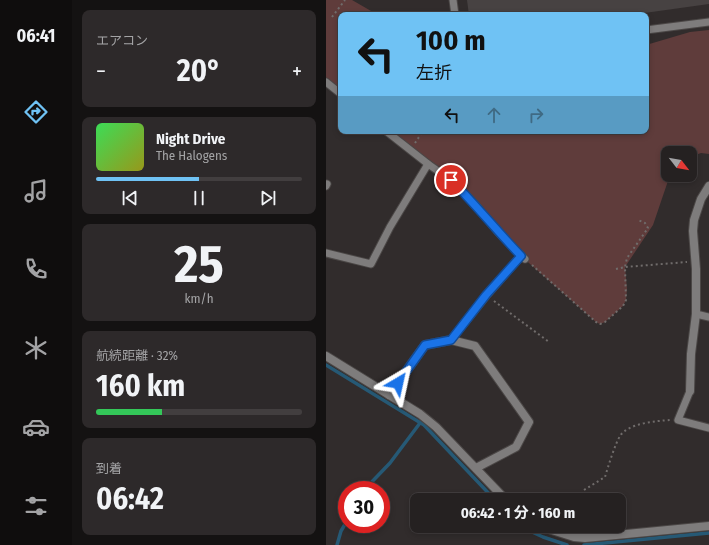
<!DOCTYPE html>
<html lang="ja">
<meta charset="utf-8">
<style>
:root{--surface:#252121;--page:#2d292a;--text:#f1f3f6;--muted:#a3a3a5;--line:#423e3f;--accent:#6fc2f4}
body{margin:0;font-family:"Fira Sans Condensed","Noto Sans JP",sans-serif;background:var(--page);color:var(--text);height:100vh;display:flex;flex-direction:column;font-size:15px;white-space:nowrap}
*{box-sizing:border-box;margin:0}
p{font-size:13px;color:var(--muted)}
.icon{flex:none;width:22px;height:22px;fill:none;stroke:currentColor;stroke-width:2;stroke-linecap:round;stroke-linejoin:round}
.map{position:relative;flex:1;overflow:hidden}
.drawer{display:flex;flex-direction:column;gap:10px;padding:10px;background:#141212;width:254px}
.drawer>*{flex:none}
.hud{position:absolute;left:12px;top:12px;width:311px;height:122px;border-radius:8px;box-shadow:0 2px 6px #0003,0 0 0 1px var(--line);background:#6fc2f4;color:#111;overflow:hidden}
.needle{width:26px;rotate:121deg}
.buttons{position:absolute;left:335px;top:146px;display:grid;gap:8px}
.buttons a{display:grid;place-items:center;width:36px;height:36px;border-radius:8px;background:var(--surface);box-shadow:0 2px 6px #0003,0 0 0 1px var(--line);font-size:20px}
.speed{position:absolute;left:12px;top:481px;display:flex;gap:8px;font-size:20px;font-weight:700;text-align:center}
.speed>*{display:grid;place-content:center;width:52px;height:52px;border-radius:50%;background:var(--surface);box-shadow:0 2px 6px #0003,0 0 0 1px var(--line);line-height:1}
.speed .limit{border:6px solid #d22;background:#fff;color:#111}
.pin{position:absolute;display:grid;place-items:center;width:34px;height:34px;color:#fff;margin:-17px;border:2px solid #fff;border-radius:50%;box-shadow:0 1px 4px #0007}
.me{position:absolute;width:44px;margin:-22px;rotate:36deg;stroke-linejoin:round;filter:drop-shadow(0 0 3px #0008)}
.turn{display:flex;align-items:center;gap:14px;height:84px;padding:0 12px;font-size:18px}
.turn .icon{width:52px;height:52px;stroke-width:2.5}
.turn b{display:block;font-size:28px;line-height:34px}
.lanes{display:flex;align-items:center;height:38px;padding:0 12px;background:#0003;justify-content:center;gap:20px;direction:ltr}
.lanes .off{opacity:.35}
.big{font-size:30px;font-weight:700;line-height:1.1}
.drawer .card{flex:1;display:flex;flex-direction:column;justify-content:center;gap:6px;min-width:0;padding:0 14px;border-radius:8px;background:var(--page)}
.drawer .dial{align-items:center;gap:0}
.dial b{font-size:52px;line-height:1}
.song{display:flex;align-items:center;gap:12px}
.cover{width:48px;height:48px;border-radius:6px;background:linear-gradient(135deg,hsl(130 70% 55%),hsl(60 70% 35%))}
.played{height:4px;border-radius:2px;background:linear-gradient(90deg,var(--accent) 50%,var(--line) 50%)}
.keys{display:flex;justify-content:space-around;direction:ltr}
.heat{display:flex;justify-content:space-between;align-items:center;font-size:22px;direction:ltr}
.charge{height:6px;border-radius:3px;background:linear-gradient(90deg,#34c759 32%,var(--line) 0)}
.trip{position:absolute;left:84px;top:493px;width:216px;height:40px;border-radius:8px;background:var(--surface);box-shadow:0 2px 6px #0003,0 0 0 1px var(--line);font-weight:700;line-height:40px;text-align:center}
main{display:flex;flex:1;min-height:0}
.dock{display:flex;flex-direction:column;width:72px;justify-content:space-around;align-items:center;background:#0f0d0d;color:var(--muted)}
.dock .icon{width:28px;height:28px}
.dock .selected{color:var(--accent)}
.dock b{font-size:18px;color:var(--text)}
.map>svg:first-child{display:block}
.green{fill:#5f3c3b}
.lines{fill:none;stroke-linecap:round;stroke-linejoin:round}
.stream{stroke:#265975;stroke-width:3.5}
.building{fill:#474242}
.service-casing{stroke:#4b4746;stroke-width:9}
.minor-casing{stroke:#4b4746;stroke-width:10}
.path{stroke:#706c6b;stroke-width:2;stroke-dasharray:2 3;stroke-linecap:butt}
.service{stroke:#7e7c7c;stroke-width:7}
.minor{stroke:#7e7c7c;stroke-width:8}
.route-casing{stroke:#114b97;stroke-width:10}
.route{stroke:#1a73e8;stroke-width:7}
</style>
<main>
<nav class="dock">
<b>06:41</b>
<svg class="icon selected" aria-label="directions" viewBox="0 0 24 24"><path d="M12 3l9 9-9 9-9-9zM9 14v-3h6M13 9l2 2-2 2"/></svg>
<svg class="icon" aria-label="music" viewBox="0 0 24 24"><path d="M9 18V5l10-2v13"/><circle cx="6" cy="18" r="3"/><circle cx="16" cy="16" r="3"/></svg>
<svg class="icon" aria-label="phone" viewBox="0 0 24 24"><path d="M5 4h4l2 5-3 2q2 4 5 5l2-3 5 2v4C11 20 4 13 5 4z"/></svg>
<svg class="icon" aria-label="climate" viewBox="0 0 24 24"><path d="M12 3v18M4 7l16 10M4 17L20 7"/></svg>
<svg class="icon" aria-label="car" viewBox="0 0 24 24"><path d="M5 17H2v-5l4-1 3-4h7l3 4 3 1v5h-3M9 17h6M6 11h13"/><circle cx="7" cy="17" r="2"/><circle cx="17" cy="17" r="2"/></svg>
<svg class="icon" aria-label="filters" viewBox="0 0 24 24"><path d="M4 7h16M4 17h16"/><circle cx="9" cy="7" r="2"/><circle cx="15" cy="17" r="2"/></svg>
</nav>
<section class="drawer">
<div class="card"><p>エアコン</p>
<div class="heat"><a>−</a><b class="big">20°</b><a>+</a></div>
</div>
<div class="card">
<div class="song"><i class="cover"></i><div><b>Night Drive</b><p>The Halogens</p></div></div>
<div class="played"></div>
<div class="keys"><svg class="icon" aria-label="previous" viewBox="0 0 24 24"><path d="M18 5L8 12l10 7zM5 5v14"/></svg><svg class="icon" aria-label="pause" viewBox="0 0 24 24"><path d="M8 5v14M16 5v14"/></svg><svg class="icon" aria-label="next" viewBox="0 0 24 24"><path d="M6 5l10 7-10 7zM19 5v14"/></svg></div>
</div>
<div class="card dial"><b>25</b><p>km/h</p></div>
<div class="card"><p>航続距離 · 32%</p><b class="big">160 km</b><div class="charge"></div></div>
<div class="card"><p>到着</p><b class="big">06:42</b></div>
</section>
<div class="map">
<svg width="383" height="545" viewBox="0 0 383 545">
<rect width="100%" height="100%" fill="#312c2c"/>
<!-- green -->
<g class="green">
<path d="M0,0H26L52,15H15V94L0,82Z"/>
<path d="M383,30V154L375,153L364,157V153H342V175H344L327,225L299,267L301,289L300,300L297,306L279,322L274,324L270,322L195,256L150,205L60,131H320V45L364,32Z"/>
</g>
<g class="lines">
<!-- stream -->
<g class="stream">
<path d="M0,365L98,425L169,500"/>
<path d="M38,490L64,463L94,423"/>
<path d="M193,526L217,537L241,545"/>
<path d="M11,545L15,531L21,521"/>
<path d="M258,545L383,533"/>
</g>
</g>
<!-- building -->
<path class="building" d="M141,0H383V4L304,15H143Z"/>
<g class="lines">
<defs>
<g id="service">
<path d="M127,0L129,15"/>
<path d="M320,30L383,22"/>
<path d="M0,82L15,94"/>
<path d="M60,131L102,164L125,180L150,205L172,232L199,259"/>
<path d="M0,186L1,184"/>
<path d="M0,253L45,264L64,227L102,164"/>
<path d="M370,314L383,317"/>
<path d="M125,340L161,295L195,256"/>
<path d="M364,391L352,420L383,428"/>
</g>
<g id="minor">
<path d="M0,356L94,414L110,427L180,500"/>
<path d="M364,391L365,354L370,314V269L367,231L368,220L375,199L383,186"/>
<path d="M63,395L99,345L125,340L149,346L203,422L190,447L150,468"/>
<path d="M213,526L248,537L259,538L383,526"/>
</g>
</defs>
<!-- service casing -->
<use href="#service" class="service-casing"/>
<!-- minor casing -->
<use href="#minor" class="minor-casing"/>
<!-- path -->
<g class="path">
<path d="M6,17L19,0"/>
<path d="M89,143L97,131"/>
<path d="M206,265L270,322L274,324L279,322L297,306L300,300L299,267L301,258L322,228L319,223L312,220"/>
<path d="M290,269L299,267L361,262"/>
<path d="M168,301L223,342"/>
<path d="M258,490L279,477C282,467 289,444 294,436C302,423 331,421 344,420"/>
</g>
<!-- service -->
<use href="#service" class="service"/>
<!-- minor -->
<use href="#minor" class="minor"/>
</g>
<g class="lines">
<defs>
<path id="route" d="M72,383L99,345L125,340L160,295L195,256C171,231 149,204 125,180"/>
</defs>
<!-- route casing -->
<use href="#route" class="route-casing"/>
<!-- route -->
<use href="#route" class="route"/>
</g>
</svg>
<div class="buttons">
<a><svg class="needle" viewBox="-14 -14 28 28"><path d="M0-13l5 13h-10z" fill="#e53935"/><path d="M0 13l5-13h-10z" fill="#a3a3a5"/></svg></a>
</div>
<div class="speed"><div class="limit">30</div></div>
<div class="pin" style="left:125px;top:180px;background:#d93025"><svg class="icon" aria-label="arrive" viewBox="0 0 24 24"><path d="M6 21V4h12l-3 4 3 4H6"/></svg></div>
<svg class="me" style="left:72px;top:383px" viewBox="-20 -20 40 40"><path d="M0-17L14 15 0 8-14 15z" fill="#1a73e8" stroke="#fff" stroke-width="4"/></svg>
<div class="trip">06:42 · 1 分 · 160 m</div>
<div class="hud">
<div class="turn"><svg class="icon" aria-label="left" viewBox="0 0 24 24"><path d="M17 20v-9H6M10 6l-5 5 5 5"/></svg><div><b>100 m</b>左折</div></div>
<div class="lanes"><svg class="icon" aria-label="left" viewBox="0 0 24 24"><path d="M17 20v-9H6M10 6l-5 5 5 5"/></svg><svg class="icon off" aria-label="ahead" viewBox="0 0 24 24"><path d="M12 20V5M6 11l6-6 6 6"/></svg><svg class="icon off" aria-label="right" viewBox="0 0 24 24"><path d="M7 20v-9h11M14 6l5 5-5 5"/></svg></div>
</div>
</div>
</main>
